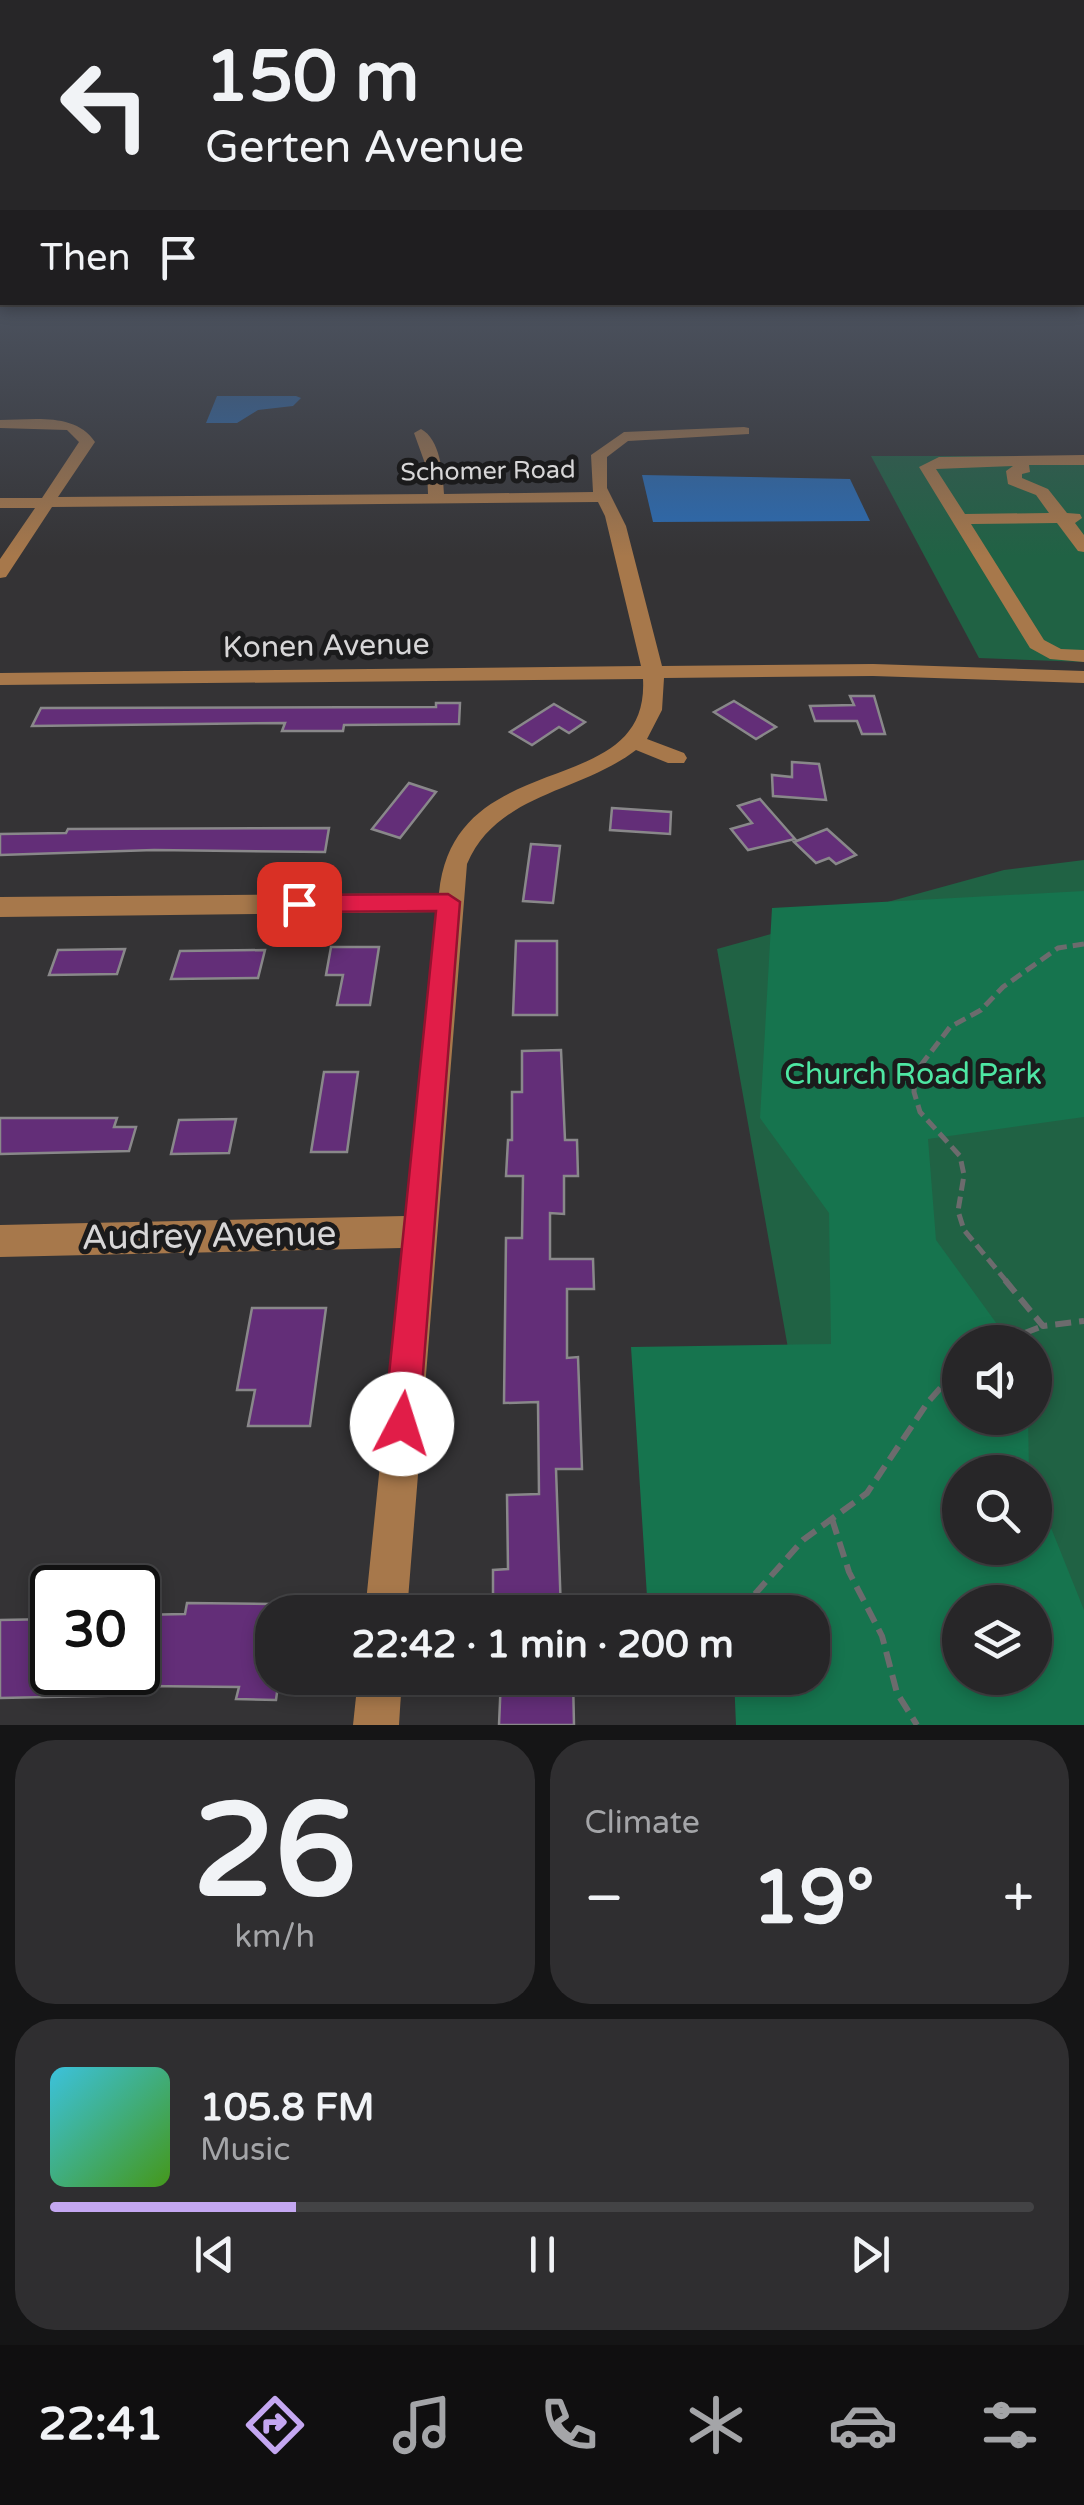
<!DOCTYPE html>
<meta charset="utf-8">
<style>
:root{--surface:#272628;--page:#2f2e30;--text:#f1f3f6;--muted:#a4a5a8;--line:#434345;--accent:#c4a7f1}
body{margin:0;font-family:"Varela Round",sans-serif;background:var(--page);color:var(--text);height:100vh;display:flex;flex-direction:column;font-size:38px;white-space:nowrap}
*{box-sizing:border-box;margin:0}
p{font-size:32px;color:var(--muted)}
.icon{flex:none;width:55px;height:55px;fill:none;stroke:currentColor;stroke-width:2;stroke-linecap:round;stroke-linejoin:round}
.map{position:relative;height:1725px;overflow:hidden}
.details{display:flex;flex-direction:column;gap:15px;padding:15px;background:#151516;flex:1}
.details>*{flex:none}
.guide{position:absolute;left:0px;top:0px;width:1085px;height:305px;box-shadow:0 5px 15px #0003,0 0 0 2px var(--line);background:#272628;color:var(--text);overflow:hidden}
.controls{position:absolute;left:942px;top:1325px;display:grid;gap:20px}
.controls a{display:grid;place-items:center;width:110px;height:110px;border-radius:50%;background:var(--surface);box-shadow:0 5px 15px #0003,0 0 0 2px var(--line);font-size:50px}
.speed{position:absolute;left:30px;top:1565px;display:flex;gap:20px;font-size:50px;font-weight:700;text-align:center}
.speed>*{display:grid;place-content:center;width:130px;height:130px;border-radius:50%;background:var(--surface);box-shadow:0 5px 15px #0003,0 0 0 2px var(--line);line-height:1}
.speed .limit{border:5px solid #111;border-radius:15px;background:#fff;color:#111}
.pin{position:absolute;display:grid;place-items:center;width:85px;height:85px;color:#fff;margin:-42px;border-radius:20px;box-shadow:0 5px 15px #0006}
.me{position:absolute;width:110px;margin:-55px;rotate:5deg;stroke-linejoin:round;filter:drop-shadow(0 0 8px #0008)}
.turn{display:flex;align-items:center;gap:35px;height:210px;padding:0 40px;font-size:45px}
.turn .icon{width:130px;height:130px;stroke-width:2.5}
.turn b{display:block;font-size:70px;line-height:85px}
.then{display:flex;align-items:center;height:95px;padding:0 40px;background:#0003;gap:20px;font-size:38px}
.big{font-size:75px;font-weight:800;line-height:1.1}
.details .card{flex:1;display:flex;flex-direction:column;justify-content:center;gap:15px;min-width:0;padding:0 35px;border-radius:40px;background:var(--page)}
.details .dial{align-items:center;gap:0}
.dial b{font-size:130px;line-height:1}
.song{display:flex;align-items:center;gap:30px}
.cover{width:120px;height:120px;border-radius:15px;background:linear-gradient(135deg,hsl(190 70% 55%),hsl(100 70% 35%))}
.played{height:10px;border-radius:5px;background:linear-gradient(90deg,var(--accent) 25%,var(--line) 25%)}
.keys{display:flex;justify-content:space-around;direction:ltr}
.heat{display:flex;justify-content:space-between;align-items:center;font-size:55px;direction:ltr}
.details .tiles{flex:1;display:grid;gap:15px;grid-template-columns:1fr 1fr}
.card:last-child{grid-column:span 2}
.trip{position:absolute;left:255px;top:1595px;width:575px;height:100px;border-radius:40px;background:var(--surface);box-shadow:0 5px 15px #0003,0 0 0 2px var(--line);font-weight:800;line-height:100px;text-align:center}
.menu{display:flex;height:160px;justify-content:space-around;align-items:center;background:#100f10;color:var(--muted)}
.menu .icon{width:70px;height:70px}
.menu .selected{color:var(--accent)}
.menu b{font-size:45px;color:var(--text)}
.map>svg:first-child{display:block}
.green{fill:#206244;fill-rule:evenodd}
.forest{fill:#16744e;fill-rule:evenodd}
.water{fill:#2b6bb2}
.building{fill:#632e78;stroke:#89888a;stroke-width:2.5}
.lines{fill:none;stroke-linecap:round;stroke-linejoin:round}
.path-far1{stroke:#6c6b6d;stroke-width:5;stroke-dasharray:12 6;stroke-linecap:butt}
.path{stroke:#6c6b6d;stroke-width:6;stroke-dasharray:16 8;stroke-linecap:butt}
.minor{fill:#a7784b;fill-rule:evenodd}
.route{fill:#e11d48;stroke:#92132f;stroke-width:2.5}
.labels{text-anchor:middle;dominant-baseline:central;stroke-width:10;stroke-linejoin:round;paint-order:stroke}
.far-street-label{font-size:25px;fill:#d7d6d7;stroke:#1b1b1c}
.street-label{font-size:30px;fill:#d7d6d7;stroke:#1b1b1c}
.park-label{font-size:30px;fill:#4ee6a3;stroke:#1b1b1c}
.near-street-label{font-size:35px;fill:#d7d6d7;stroke:#1b1b1c}
</style>
<div class="map">
<svg width="1084" height="1725" viewBox="0 0 1084 1725">
<rect width="100%" height="100%" fill="#343335"/>
<!-- green -->
<g class="green">
<path d="M871,456H1084V662L979,658Z"/>
<path d="M1084,860V1725H855L717,949L1004,870ZM960,1342H1035V1418H960ZM960,1472H1035V1548H960ZM960,1602H1035V1678H960Z"/>
</g>
<!-- forest -->
<path class="forest" d="M1084,891V1117L928,1139L936,1240L1010,1342H960V1418H1028L1029,1472H960V1548H1035V1488L1084,1610V1725H736L734,1678H812V1612H648L631,1347L831,1344L829,1213L760,1118L772,908ZM960,1602H1035V1678H960Z"/>
<!-- water -->
<g class="water">
<path d="M217,396H296L301,398L293,406L258,410L237,423H206Z"/>
<path d="M642,475L850,479L870,521L653,522Z"/>
</g>
<!-- building -->
<g class="building">
<path d="M850,696H874L885,734H862L857,721H815L810,706L854,705Z"/>
<path d="M734,701L776,727L756,739L714,712Z"/>
<path d="M436,703H460L459,724L344,725L343,731H282L285,723L32,726L41,708L436,707Z"/>
<path d="M554,704L585,722L569,733L559,727L532,745L510,732Z"/>
<path d="M792,762L819,764L826,800L773,796L772,775L792,777Z"/>
<path d="M409,783L436,792L400,838L372,829Z"/>
<path d="M760,799L795,839L748,850L731,829L752,823L738,806Z"/>
<path d="M612,808L671,812L670,834L610,830Z"/>
<path d="M329,828L325,852L154,850L0,855V834L66,833L68,829Z"/>
<path d="M827,829L856,855L836,864L829,858L816,863L794,842Z"/>
<path d="M531,844L560,846L553,903L523,901Z"/>
<path d="M516,941H557V1015H513Z"/>
<path d="M331,947H379L370,1005H337L343,975H326Z"/>
<path d="M125,949L117,974L49,975L58,950Z"/>
<path d="M265,950L258,978L171,979L180,951Z"/>
<path d="M561,1050L565,1140H577L578,1176H564V1214L550,1213V1259H593L594,1289H567V1358L578,1357L582,1469H556L561,1612H493V1570L508,1569L507,1495L539,1494L538,1402L504,1403L506,1238H522L523,1176H506L508,1140H512V1092H522V1051Z"/>
<path d="M324,1072H358L347,1152H311Z"/>
<path d="M0,1118H117L114,1127H136L129,1151L0,1154Z"/>
<path d="M236,1119L229,1153L171,1154L179,1120Z"/>
<path d="M252,1308H326L310,1426H248L255,1390H237Z"/>
<path d="M187,1603L272,1604V1678H279L276,1700L236,1699L239,1687L145,1686L143,1695L0,1698V1620L52,1619V1672H138V1615L185,1614Z"/>
<path d="M501,1678H573L574,1725H499Z"/>
</g>
<g class="lines">
<!-- path-far1 -->
<path class="path-far1" d="M1007,1282L964,1230L958,1211L964,1175L960,1156L920,1112L914,1092L915,1073L950,1027L981,1010L1003,987L1058,948L1084,944"/>
<!-- path -->
<g class="path">
<path d="M1005,1280L1043,1326L1084,1321"/>
<path d="M1001,1342L1043,1326"/>
<path d="M832,1519L849,1572L882,1636L897,1693L917,1725"/>
<path d="M739,1612L803,1540L867,1493L928,1402L960,1366"/>
</g>
<!-- minor -->
<g class="minor">
<path d="M0,420C33,420 75,412 95,442L58,497L428,494L427,469L414,433L421,429C440,439 443,473 444,494L593,492L591,455L624,432L744,427L749,428V434L628,441L607,457V488L626,526L662,666L873,664L1084,671V683L873,676L664,678L662,710L647,739L684,753L687,758L684,763H668L636,750C580,793 497,793 467,864L407,1612H365L402,1248L0,1257V1225L405,1216L437,912L0,917V897L439,893C454,742 650,804 643,679L0,685V673L641,666L605,516L598,502L52,507L6,577L0,578V559L35,508H0V498H42L79,442L67,430L0,428Z"/>
<path d="M1084,455V465H1029L1030,472L1022,474V478L1048,489L1067,513L1080,514L1082,518L1075,523L1084,535V552L1078,551L1057,523L971,524L1044,640L1061,649L1084,650V662L1050,659L1030,648L919,467L939,457ZM1013,466L1006,471L1008,484L1036,495L1049,513L965,514L936,469Z"/>
<path d="M358,1678H402L399,1725H353Z"/>
</g>
</g>
<!-- sky -->
<linearGradient id="sky" x2="0" y2="1"><stop stop-color="#1d1c1d"/><stop offset="0.57" stop-color="#4a505c"/><stop offset="1" stop-color="#4a505c" stop-opacity="0"/></linearGradient>
<rect width="1084" height="557" fill="url(#sky)"/>
<!-- route -->
<path class="route" d="M448,894L460,902L419,1424L414,1437L402,1442L389,1437L384,1424L436,911L299,912L287,904L299,895Z"/>
<g class="labels">
<!-- far-street labels -->
<g class="far-street-label">
<text transform="translate(488 471) rotate(-1)">Schomer Road</text>
</g>
<!-- street labels -->
<g class="street-label">
<text transform="translate(326 646) rotate(-1)">Konen Avenue</text>
</g>
<!-- park labels -->
<g class="park-label">
<text x="913" y="1074">Church Road Park</text>
</g>
<!-- near-street labels -->
<g class="near-street-label">
<text transform="translate(209 1236) rotate(-1)">Audrey Avenue</text>
</g>
</g>
</svg>
<div class="controls">
<a><svg class="icon" aria-label="sound" viewBox="0 0 24 24"><path d="M4 9h4l5-4v14l-5-4H4zM17 9q2 3 0 6"/></svg></a>
<a><svg class="icon" aria-label="search" viewBox="0 0 24 24"><circle cx="10" cy="10" r="6"/><path d="M15 15l6 6"/></svg></a>
<a><svg class="icon" aria-label="layers" viewBox="0 0 24 24"><path d="M12 4l9 5-9 5-9-5zM3 14l9 5 9-5"/></svg></a>
</div>
<div class="speed"><div class="limit">30</div></div>
<div class="pin" style="left:299px;top:904px;background:#d93025"><svg class="icon" aria-label="arrive" viewBox="0 0 24 24"><path d="M6 21V4h12l-3 4 3 4H6"/></svg></div>
<svg class="me" style="left:402px;top:1424px" viewBox="-20 -20 40 40"><circle r="19" fill="#fff"/><path d="M0-13L10 11 0 6-10 11z" fill="#e11d48"/></svg>
<div class="trip">22:42 · 1 min · 200 m</div>
<div class="guide">
<div class="turn"><svg class="icon" aria-label="left" viewBox="0 0 24 24"><path d="M17 20v-9H6M10 6l-5 5 5 5"/></svg><div><b>150 m</b>Gerten Avenue</div></div>
<div class="then">Then<svg class="icon" aria-label="arrive" viewBox="0 0 24 24"><path d="M6 21V4h12l-3 4 3 4H6"/></svg></div>
</div>
</div>
<section class="details">
<div class="tiles">
<div class="card dial"><b>26</b><p>km/h</p></div>
<div class="card"><p>Climate</p>
<div class="heat"><a>−</a><b class="big">19°</b><a>+</a></div>
</div>
<div class="card">
<div class="song"><i class="cover"></i><div><b>105.8 FM</b><p>Music</p></div></div>
<div class="played"></div>
<div class="keys"><svg class="icon" aria-label="previous" viewBox="0 0 24 24"><path d="M18 5L8 12l10 7zM5 5v14"/></svg><svg class="icon" aria-label="pause" viewBox="0 0 24 24"><path d="M8 5v14M16 5v14"/></svg><svg class="icon" aria-label="next" viewBox="0 0 24 24"><path d="M6 5l10 7-10 7zM19 5v14"/></svg></div>
</div>
</div>
</section>
<nav class="menu">
<b>22:41</b>
<svg class="icon selected" aria-label="directions" viewBox="0 0 24 24"><path d="M12 3l9 9-9 9-9-9zM9 14v-3h6M13 9l2 2-2 2"/></svg>
<svg class="icon" aria-label="music" viewBox="0 0 24 24"><path d="M9 18V5l10-2v13"/><circle cx="6" cy="18" r="3"/><circle cx="16" cy="16" r="3"/></svg>
<svg class="icon" aria-label="phone" viewBox="0 0 24 24"><path d="M5 4h4l2 5-3 2q2 4 5 5l2-3 5 2v4C11 20 4 13 5 4z"/></svg>
<svg class="icon" aria-label="climate" viewBox="0 0 24 24"><path d="M12 3v18M4 7l16 10M4 17L20 7"/></svg>
<svg class="icon" aria-label="car" viewBox="0 0 24 24"><path d="M5 17H2v-5l4-1 3-4h7l3 4 3 1v5h-3M9 17h6M6 11h13"/><circle cx="7" cy="17" r="2"/><circle cx="17" cy="17" r="2"/></svg>
<svg class="icon" aria-label="filters" viewBox="0 0 24 24"><path d="M4 7h16M4 17h16"/><circle cx="9" cy="7" r="2"/><circle cx="15" cy="17" r="2"/></svg>
</nav>
